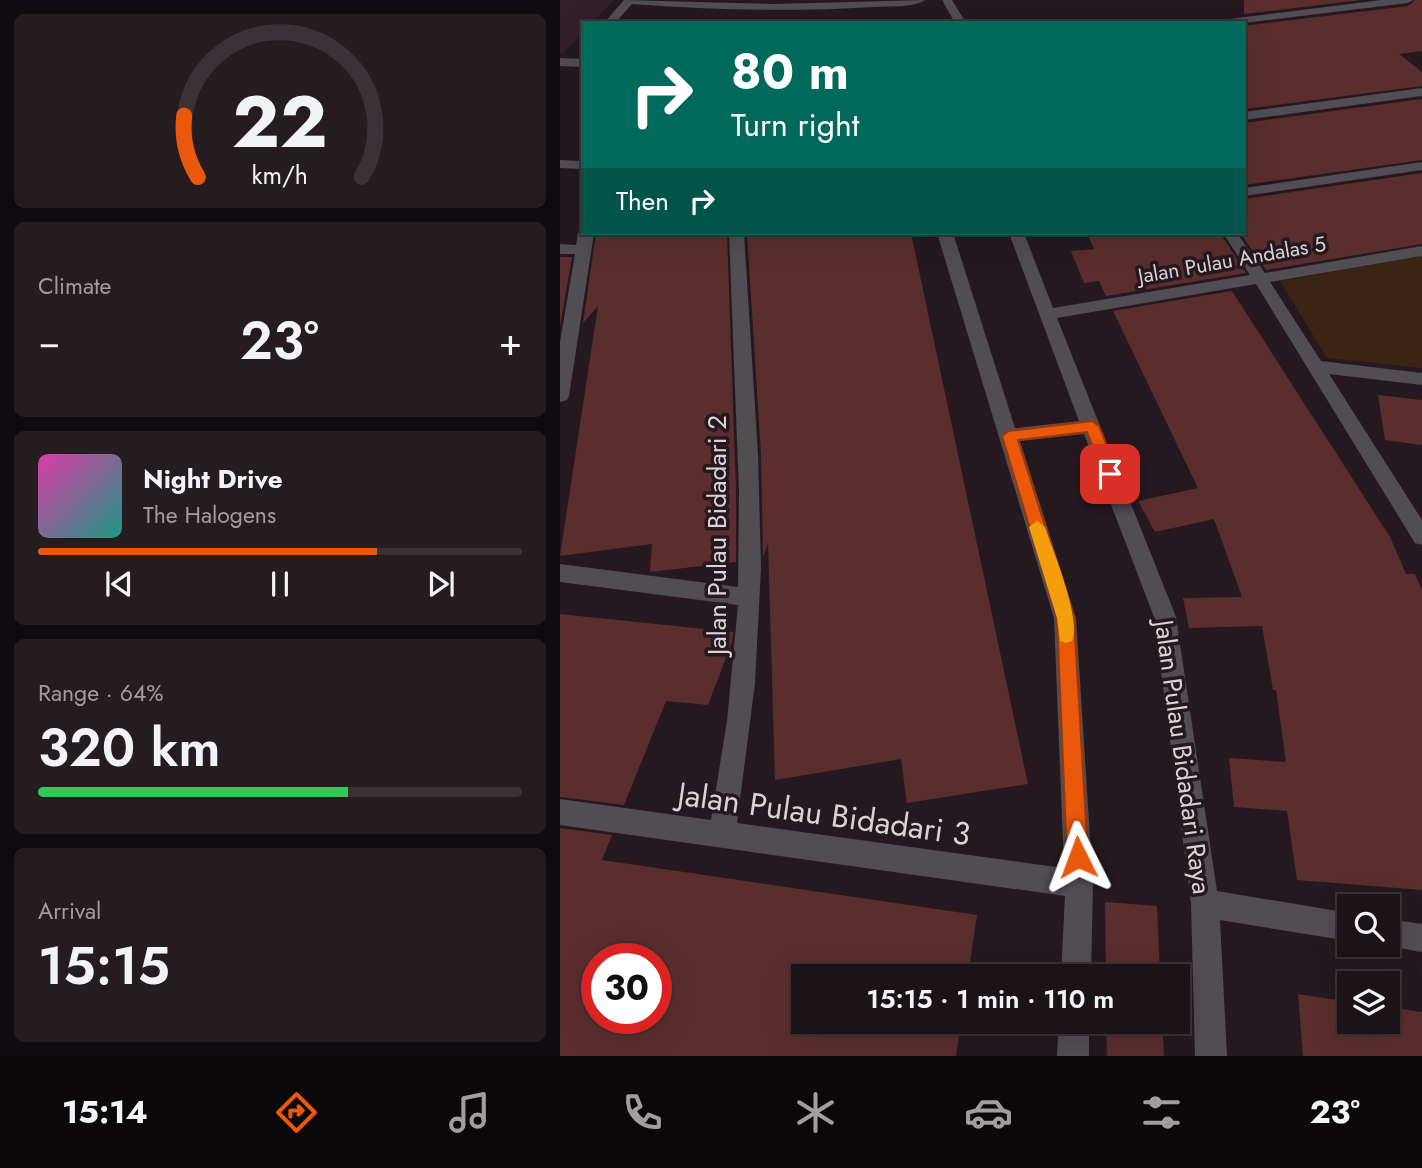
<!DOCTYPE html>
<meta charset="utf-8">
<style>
:root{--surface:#1c1317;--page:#251c20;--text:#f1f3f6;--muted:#a09ea1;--line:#3a3236;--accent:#ea580c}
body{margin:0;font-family:Jost,sans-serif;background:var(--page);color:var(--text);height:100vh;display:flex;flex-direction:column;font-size:26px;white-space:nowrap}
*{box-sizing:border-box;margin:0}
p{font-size:23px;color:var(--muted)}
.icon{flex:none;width:38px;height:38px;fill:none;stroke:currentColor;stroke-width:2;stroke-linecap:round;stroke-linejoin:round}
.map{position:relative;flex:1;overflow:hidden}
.panel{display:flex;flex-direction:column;gap:14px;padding:14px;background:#0f0a0d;width:560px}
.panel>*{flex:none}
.guide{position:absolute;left:21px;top:21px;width:665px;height:214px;border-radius:0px;box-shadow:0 7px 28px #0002,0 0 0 2px var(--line);background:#00695c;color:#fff;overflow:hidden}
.tools{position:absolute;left:777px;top:894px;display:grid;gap:14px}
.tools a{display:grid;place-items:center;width:63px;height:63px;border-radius:0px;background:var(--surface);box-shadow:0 7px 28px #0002,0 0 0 2px var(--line);font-size:35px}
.speed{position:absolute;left:21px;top:943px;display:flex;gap:14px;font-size:35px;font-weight:700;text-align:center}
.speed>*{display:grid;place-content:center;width:91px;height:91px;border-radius:50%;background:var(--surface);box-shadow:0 7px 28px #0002,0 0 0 2px var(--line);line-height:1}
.speed .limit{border:10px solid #d22;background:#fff;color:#111}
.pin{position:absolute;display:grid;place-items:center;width:60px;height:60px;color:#fff;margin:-30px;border-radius:14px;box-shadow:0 4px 10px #0006}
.me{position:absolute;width:77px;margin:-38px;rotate:357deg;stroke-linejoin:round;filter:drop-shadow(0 0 5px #0008)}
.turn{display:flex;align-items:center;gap:24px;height:147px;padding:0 35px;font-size:32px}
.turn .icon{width:91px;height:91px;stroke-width:2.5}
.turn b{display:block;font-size:49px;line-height:60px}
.then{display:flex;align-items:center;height:66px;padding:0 35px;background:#0003;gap:14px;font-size:26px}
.big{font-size:52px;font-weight:600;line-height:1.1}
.panel .tile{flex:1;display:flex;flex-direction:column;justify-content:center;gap:10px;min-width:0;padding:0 24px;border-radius:10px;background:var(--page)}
.panel .dial{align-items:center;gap:0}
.dial svg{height:182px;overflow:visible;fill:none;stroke:var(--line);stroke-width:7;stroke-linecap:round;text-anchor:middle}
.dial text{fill:var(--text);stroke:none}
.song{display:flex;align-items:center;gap:21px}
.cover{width:84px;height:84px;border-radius:10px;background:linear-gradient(135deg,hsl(320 70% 55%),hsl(170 70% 35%))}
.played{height:7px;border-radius:4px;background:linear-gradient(90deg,var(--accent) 70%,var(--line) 70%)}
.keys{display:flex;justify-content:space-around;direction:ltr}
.heat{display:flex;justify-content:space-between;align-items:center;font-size:38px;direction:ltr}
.charge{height:10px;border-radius:5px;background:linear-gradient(90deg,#34c759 64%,var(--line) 0)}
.trip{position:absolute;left:231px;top:964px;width:399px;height:70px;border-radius:0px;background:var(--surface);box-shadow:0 7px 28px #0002,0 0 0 2px var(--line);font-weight:600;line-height:70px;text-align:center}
.tabs{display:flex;height:112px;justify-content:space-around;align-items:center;background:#0b0809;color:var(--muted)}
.tabs .icon{width:49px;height:49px}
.tabs .current{color:var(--accent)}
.tabs b{font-size:32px;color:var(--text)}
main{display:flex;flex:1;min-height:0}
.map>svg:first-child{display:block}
.built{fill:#321f29}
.green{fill:#3c2414}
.building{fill:#5a2d2e;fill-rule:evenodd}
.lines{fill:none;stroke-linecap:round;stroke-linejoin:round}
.street{fill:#514d53;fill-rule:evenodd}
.route{fill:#ea580c;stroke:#983908;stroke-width:2}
.slow{fill:#f59e0b}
.labels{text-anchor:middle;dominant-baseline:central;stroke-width:7;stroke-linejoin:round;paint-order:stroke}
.far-street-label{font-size:21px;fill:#dbd2d6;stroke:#25191f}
.street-label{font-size:26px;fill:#dbd2d6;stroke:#25191f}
.near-street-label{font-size:32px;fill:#dbd2d6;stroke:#25191f}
</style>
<main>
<section class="panel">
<div class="tile dial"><svg viewBox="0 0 100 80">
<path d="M14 69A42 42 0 1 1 86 69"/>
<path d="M14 69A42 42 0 0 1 8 42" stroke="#ea580c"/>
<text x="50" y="56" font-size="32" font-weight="700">22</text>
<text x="50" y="72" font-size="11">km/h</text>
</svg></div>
<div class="tile"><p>Climate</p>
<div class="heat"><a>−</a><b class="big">23°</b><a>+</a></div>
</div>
<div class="tile">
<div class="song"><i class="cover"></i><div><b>Night Drive</b><p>The Halogens</p></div></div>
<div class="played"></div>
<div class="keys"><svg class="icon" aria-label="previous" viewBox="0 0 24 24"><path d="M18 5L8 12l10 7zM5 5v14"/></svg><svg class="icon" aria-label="pause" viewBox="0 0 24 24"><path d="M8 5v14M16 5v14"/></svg><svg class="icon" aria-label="next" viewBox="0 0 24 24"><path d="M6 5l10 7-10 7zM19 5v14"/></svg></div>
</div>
<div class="tile"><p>Range · 64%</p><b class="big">320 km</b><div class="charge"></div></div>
<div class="tile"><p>Arrival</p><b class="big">15:15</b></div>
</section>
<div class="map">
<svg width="862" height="1056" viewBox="0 0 862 1056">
<rect width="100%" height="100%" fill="#25191f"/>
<!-- built -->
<path class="built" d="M0,0H54L32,23H23V32L3,53H0Z"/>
<!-- green -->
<path class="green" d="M862,256V368L767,358L720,281Z"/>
<!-- building -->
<g class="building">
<path d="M684,0H801L684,14Z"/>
<path d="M855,0H862V51L839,54L862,72V86L684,109V26L848,6Z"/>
<path d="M862,99V160L684,185V123Z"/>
<path d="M862,173V244L706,270L680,233H684V199Z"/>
<path d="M36,233H167L176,492V562L90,572L92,544L0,556L38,306L23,323Z"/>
<path d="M187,233H351L468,784L347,803L341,759L215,780L208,543L203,557L201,455Z"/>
<path d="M527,233H660L686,273L546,296L539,281L524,283L511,251L534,249Z"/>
<path d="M0,257H12L0,326Z"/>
<path d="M672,291L830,537L846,574H855L862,590V890L737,880L727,811L674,807L669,758L726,762L716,690H713L702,626L629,628L623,598L682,597L654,519L595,532L578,501L638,488L553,311Z"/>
<path d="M818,395L862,400V445L825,440Z"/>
<path d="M0,614L173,632L172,642L148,705L106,701L64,805L0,797Z"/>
<path d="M0,828L52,835L42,860L417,915L408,976H243V1022H401L396,1056H0ZM37,959H96V1018H37Z"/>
<path d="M545,902L597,906L600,976H546Z"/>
<path d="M738,994L789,1002V1022H828V1007L862,1012V1056H743Z"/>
<path d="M546,1022H602L604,1056H547Z"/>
</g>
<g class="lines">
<!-- street -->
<g class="street">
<path d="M64,0L215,4L365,0C354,8 328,6 313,7C233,12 152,10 72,4L55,23H44Z"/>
<path d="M382,0H392L406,23H395Z"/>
<path d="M822,0H853L848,3L684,23H656L661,20Z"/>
<path d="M0,58L23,59V67L0,66Z"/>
<path d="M862,88V96L684,120V112Z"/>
<path d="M0,160L23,161V169L0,168Z"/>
<path d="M862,162V170L684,196V188Z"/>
<path d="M23,229V233H34L9,396L7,400L0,402V342L15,254H0V244L16,245L18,233Z"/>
<path d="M169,233H184L198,455L201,568L195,683L177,823L504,868L494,618L377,233H393L455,428L519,421L449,233H464L493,308L690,275L663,233H677L705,273L862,246V256L710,282L761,361L862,373V385L769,374L862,520V545L855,543L696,284L497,318L616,617L657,891L789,913V941L660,920L667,1056H635L631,903L594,617L524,434L460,441L516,618L533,884L531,976H501L505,896L0,825V799L151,820L167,721L178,605L0,582V564L178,587L179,492Z"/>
<path d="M828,919L862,924V952L822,945H828Z"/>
<path d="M499,1022H529V1056H497Z"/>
</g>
</g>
<!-- route -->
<path class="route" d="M532,421L539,426L558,474L555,478H545L527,432L458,440L514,618L528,857L525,865L518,868L510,865L507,857L497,618L442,436L449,431Z"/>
<!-- slow -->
<path class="slow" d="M477,521L485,527C493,551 522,620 512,641L506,643L500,641L497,618L469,527Z"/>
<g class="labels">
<!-- far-street labels -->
<g class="far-street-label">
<text transform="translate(672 260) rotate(-10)">Jalan Pulau Andalas 5</text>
</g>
<!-- street labels -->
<g class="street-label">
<text transform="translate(157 535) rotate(-90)">Jalan Pulau Bidadari 2</text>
<text transform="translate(623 757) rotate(82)">Jalan Pulau Bidadari Raya</text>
</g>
<!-- near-street labels -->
<g class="near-street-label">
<text transform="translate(264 814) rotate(8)">Jalan Pulau Bidadari 3</text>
</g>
</g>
</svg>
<div class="tools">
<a><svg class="icon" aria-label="search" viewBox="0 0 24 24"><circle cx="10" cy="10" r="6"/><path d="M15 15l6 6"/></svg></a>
<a><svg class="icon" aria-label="layers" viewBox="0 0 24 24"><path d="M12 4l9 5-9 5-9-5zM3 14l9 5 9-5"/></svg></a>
</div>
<div class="speed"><div class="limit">30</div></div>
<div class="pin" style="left:550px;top:474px;background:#d93025"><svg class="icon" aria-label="arrive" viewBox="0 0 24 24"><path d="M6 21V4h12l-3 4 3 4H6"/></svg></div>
<svg class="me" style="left:518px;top:857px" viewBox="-20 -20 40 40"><path d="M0-17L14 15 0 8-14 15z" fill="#ea580c" stroke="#fff" stroke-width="4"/></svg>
<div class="trip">15:15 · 1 min · 110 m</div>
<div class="guide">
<div class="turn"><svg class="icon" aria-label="right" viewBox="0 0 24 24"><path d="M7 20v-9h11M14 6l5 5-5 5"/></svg><div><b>80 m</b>Turn right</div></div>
<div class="then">Then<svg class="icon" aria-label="right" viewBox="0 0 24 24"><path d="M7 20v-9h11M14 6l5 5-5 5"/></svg></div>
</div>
</div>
</main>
<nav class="tabs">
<b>15:14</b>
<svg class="icon current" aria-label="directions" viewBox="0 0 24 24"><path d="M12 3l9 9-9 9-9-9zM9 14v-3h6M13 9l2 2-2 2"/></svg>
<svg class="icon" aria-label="music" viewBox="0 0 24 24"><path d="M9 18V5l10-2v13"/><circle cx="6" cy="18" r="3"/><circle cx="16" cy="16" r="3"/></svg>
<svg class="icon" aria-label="phone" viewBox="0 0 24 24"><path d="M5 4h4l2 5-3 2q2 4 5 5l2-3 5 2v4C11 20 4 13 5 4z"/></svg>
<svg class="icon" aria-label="climate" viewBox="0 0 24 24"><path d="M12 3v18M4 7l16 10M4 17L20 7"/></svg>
<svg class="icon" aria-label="car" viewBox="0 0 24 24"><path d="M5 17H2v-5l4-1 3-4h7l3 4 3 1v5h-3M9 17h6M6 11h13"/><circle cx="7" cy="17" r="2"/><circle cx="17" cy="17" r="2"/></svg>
<svg class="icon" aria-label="filters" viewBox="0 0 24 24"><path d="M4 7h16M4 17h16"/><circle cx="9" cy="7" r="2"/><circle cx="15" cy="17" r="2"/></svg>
<b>23°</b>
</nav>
